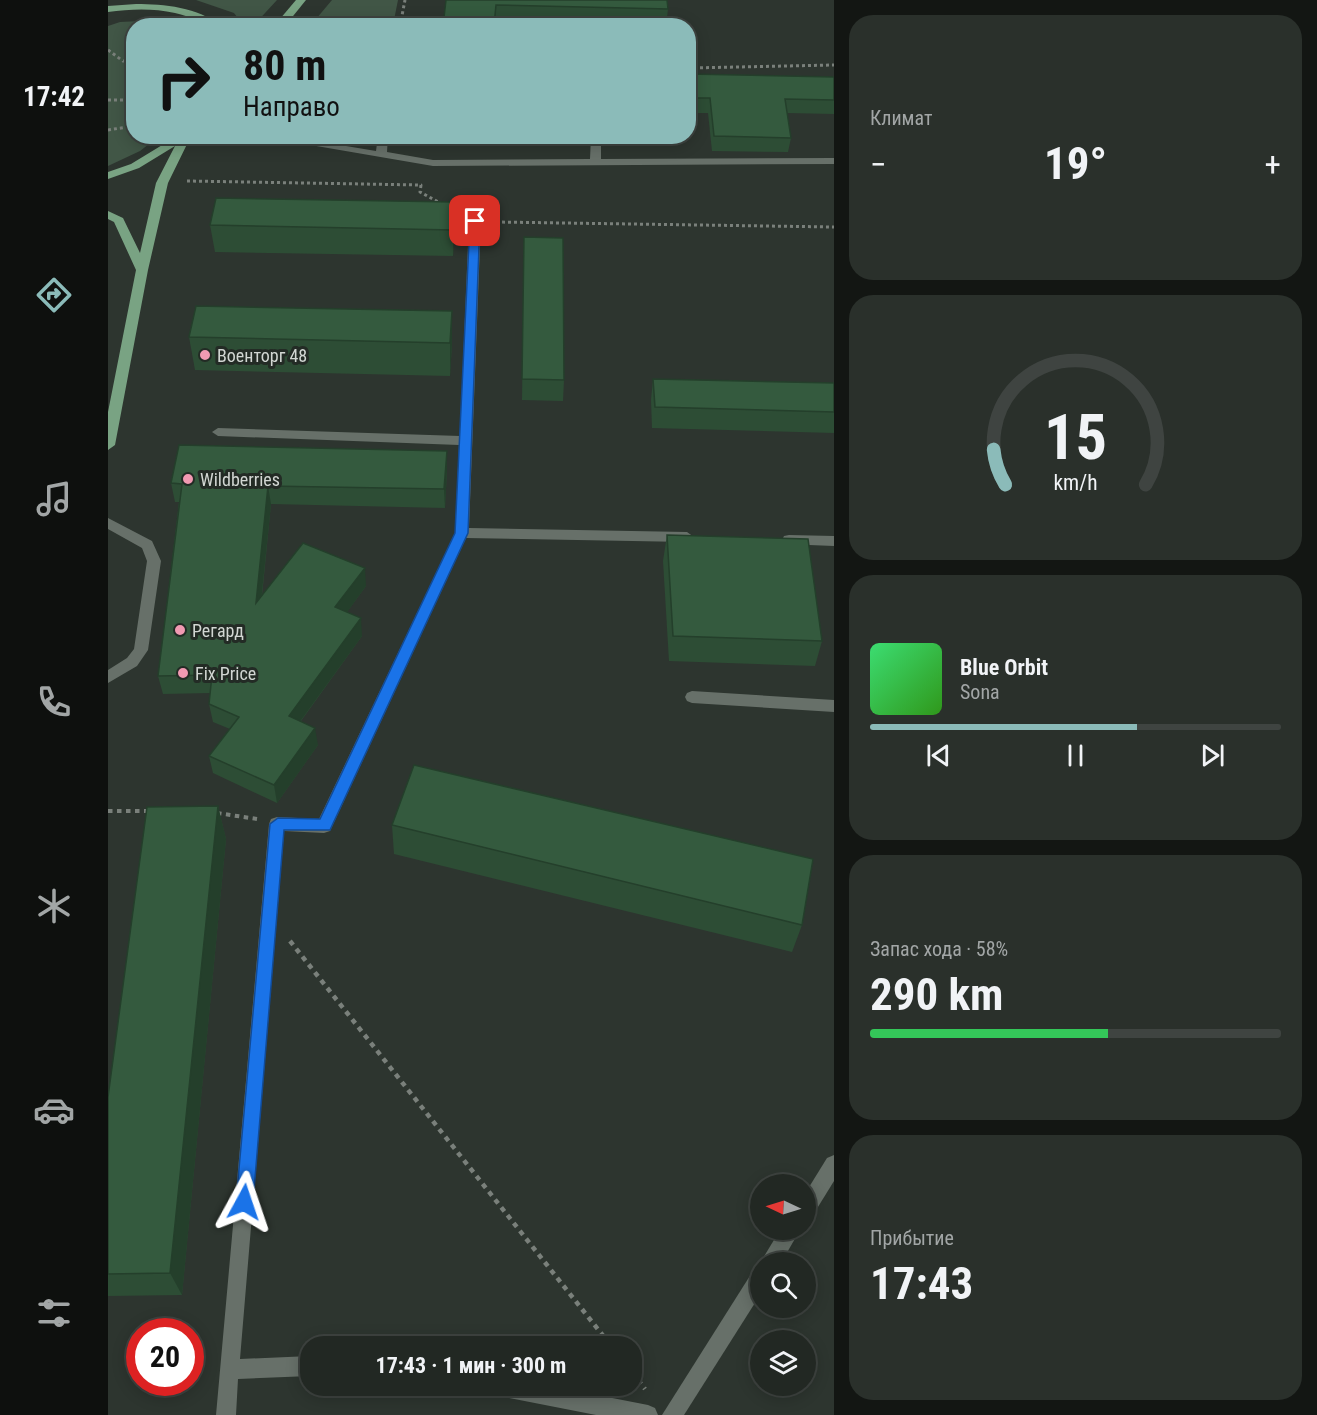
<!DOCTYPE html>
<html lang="ru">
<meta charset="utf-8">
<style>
:root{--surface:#222823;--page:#2a302b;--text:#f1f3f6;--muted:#a2a6a6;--line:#3f4441;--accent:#8bbbb9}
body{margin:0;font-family:"Roboto Condensed",sans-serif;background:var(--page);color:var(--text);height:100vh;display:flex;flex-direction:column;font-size:22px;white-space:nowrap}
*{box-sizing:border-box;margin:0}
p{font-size:20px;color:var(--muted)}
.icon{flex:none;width:33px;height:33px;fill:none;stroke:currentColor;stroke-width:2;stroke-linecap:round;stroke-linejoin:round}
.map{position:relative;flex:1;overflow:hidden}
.sheet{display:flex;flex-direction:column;gap:15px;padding:15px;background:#131613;width:483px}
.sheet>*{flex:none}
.top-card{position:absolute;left:18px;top:18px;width:570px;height:126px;border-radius:24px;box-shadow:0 3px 15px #0003,0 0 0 2px var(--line);background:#8bbbb9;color:#111;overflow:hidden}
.needle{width:39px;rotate:274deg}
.buttons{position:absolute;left:642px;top:1174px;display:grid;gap:12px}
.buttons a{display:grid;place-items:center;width:66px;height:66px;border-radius:50%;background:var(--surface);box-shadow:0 3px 15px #0003,0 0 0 2px var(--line);font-size:30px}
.speed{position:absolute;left:18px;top:1318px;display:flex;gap:12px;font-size:30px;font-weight:700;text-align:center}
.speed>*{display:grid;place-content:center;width:78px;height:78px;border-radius:50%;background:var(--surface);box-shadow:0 3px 15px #0003,0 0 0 2px var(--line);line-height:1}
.speed .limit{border:9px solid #d22;background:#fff;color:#111}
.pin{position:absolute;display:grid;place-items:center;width:51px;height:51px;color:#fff;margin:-26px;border-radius:12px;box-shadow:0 3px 9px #0006}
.me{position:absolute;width:66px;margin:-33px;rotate:5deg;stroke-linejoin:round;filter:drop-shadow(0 0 4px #0008)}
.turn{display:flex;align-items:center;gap:21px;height:126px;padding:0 18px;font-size:27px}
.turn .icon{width:78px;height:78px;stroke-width:2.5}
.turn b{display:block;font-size:42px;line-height:51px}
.big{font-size:45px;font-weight:700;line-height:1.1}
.sheet .card{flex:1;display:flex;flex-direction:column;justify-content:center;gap:9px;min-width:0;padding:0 21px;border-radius:24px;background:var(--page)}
.sheet .dial{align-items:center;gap:0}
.dial svg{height:156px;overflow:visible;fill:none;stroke:var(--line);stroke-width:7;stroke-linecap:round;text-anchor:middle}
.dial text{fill:var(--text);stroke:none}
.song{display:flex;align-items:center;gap:18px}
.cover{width:72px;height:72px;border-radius:9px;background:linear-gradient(135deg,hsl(140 70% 55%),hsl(110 70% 35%))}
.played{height:6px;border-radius:3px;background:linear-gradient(90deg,var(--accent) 65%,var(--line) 65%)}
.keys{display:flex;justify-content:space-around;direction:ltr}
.heat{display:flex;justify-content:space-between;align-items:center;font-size:33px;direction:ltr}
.charge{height:9px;border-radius:4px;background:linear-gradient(90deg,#34c759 58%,var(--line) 0)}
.trip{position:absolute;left:192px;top:1336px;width:342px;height:60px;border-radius:24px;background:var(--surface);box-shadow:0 3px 15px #0003,0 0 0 2px var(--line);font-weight:700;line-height:60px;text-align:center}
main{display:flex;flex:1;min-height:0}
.dock{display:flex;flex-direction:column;width:108px;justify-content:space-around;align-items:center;background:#0e100e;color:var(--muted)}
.dock .icon{width:42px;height:42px}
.dock .on{color:var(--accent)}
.dock b{font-size:27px;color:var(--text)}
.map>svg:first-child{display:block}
.green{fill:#415646}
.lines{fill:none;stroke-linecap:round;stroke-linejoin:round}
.path-far2{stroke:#7a807b;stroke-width:3;stroke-dasharray:3 3;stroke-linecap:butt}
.path-far1{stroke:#7a807b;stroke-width:4;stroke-dasharray:4.5 4.5;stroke-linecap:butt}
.path{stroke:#7a807b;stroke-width:4.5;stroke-dasharray:5 5;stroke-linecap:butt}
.minor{fill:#677069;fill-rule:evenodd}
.major{fill:#79a383;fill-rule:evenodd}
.wall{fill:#2d4d35}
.shaded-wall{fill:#243f2b}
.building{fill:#345a3e;stroke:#243f2b;stroke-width:1.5}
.route{fill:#1a73e8;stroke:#114b97;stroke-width:1.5}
.poi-dot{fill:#f19ab2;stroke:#232b25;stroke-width:2}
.labels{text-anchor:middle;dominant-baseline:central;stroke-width:6;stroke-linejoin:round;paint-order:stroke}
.poi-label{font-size:18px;fill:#d2d7d3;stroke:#232b25;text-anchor:start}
</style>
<main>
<nav class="dock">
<b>17:42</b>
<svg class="icon on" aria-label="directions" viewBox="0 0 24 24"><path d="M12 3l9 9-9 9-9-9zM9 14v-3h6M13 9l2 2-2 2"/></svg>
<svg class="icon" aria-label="music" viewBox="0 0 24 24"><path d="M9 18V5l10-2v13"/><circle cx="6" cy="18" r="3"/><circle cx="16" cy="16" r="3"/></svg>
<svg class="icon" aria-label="phone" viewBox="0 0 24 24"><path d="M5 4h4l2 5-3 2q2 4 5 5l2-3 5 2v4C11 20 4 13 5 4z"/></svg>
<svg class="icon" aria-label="climate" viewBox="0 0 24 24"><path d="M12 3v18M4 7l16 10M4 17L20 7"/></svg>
<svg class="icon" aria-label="car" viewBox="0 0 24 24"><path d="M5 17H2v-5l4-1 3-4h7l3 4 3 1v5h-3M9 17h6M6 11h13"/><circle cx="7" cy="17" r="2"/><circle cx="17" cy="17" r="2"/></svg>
<svg class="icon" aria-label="filters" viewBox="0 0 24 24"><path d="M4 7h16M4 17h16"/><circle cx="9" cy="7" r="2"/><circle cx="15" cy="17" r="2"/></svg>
</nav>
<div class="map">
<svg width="726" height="1415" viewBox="0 0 726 1415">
<rect width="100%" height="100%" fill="#2d352f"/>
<!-- green -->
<g class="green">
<path d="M88,0H169L146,25L136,26L126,13Z"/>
<path d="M224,0H290L285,25H203Z"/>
<path d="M32,21L73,25L26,26V136L50,137L32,151L0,166V26L12,22Z"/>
<path d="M188,137H260C245,155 208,140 188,137Z"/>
</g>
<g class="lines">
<!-- path-far2 -->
<g class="path-far2">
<path d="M292,26L297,0"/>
<path d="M0,50L15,61H26"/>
<path d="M580,68L726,65"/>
<path d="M0,100H26"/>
<path d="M0,130L26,126"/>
<path d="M79,181L313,185L312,192L334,204"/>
<path d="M388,222L726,227"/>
</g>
<!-- path-far1 -->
<g class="path-far1">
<path d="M0,811H41"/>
<path d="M109,813L149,819"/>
</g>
<!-- path -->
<g class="path">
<path d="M182,941L504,1347"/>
<path d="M524,1372L537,1389"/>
</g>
<!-- minor -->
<g class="minor">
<path d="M150,136H178L268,151L270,136H280L279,152L325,160L482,159L483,136H493V159L726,158V164L325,166Z"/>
<path d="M367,218L373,221L361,528L579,532L586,537L579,542L358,538L222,831L216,833L176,831L132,1359L202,1356V1376L130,1379L128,1415H108L161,824L163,819L169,817L211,819L347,533L351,445L110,436L104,432L110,428L352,436L361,221Z"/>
<path d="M0,518L44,541L53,561L40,650L29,666L0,683V670L19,658L26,649L39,561L34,548L0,529Z"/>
<path d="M681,535L726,536V546L676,544L674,540L676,536Z"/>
<path d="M584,691L726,700V712L584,703L579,701L577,697L579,693Z"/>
<path d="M726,1155V1181L705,1215L698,1217V1192L719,1158Z"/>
<path d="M672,1230H692L673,1263H652Z"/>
<path d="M652,1268V1295L576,1415H554L645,1271Z"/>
<path d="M381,1386H443L540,1405L547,1408L550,1415H488L391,1396L384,1393Z"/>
</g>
<!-- major -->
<g class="major">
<path d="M188,0H198L177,26H166Z"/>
<path d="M28,4C56,4 90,7 113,26C96,26 83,16 67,13C45,8 22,9 0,12V6Z"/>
<path d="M69,136H83L60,183L40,270L7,445L0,450V412L28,270L6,222L0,219V211L15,218L32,253L48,183L67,146L31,168L0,179V172L23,164Z"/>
</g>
</g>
<!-- wall -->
<g class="wall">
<path d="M338,0L560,9L558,26H335Z"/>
<path d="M580,74L726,77V114L679,113L683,138L680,152L604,151L600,113H580Z"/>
<path d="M346,202L347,228L345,256L107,252L102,225Z"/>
<path d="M416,258L456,380L455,401L414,400Z"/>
<path d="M344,311V344L342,376L87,370L81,337Z"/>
<path d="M545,379L726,383V433L544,428L543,400Z"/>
<path d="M339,451V470L337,508L163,504L154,596L258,586L239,612L254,636L193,721L210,745L169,803L105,773L101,756L122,729L105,722L101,704L102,693L55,694L50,676L71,502H67L63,483Z"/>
<path d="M559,535L714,641L707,666L561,661L555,561Z"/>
<path d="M110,806L118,839L74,1295L0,1296V1097Z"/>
<path d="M284,825L694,925L684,952L286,854Z"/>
</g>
<!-- shaded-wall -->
<g class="shaded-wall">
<path d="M346,202L347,228L345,256V230Z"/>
<path d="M344,311V344L342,376V343Z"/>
<path d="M339,451V470L337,508L336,489Z"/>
<path d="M160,486L163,504L151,621L148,603Z"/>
<path d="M257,568L258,586L229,626L227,607Z"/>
<path d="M253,618L254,636L183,734L181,716Z"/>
<path d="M207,728L210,745L169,803L166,785Z"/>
<path d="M110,806L118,839L74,1295L62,1273Z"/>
</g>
<!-- building -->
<g class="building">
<path d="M338,0H559L560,9L388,5L386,26H335Z"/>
<path d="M580,74L726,77V100L677,99L683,138L606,136L602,98H580Z"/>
<path d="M108,198L346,202L345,230L102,225Z"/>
<path d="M416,237L455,238L456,380L414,379Z"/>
<path d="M88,306L344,311L342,343L81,337Z"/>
<path d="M545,379L726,383V412L547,407Z"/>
<path d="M71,445L339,451L336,489L160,486L148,603L195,543L257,568L227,607L253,618L181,716L207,728L166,785L101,756L131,717L101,704L104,675L50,676L74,484L63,483Z"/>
<path d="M559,535L700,539L714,641L565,636Z"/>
<path d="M306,765L705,859L694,925L284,825Z"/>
<path d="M110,806L62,1273L0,1274V1097L39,807Z"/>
</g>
<!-- route -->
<path class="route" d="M367,218L372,221L360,533L222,830H176L145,1202L142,1207L136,1210L130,1207L128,1202L162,824L170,818L212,819L347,533L362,221Z"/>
<!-- markers -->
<g class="poi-dot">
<circle cx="97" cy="355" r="6"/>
<circle cx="80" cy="479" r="6"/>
<circle cx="72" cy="630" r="6"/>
<circle cx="75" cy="673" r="6"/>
</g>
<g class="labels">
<!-- poi labels -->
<g class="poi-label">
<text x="109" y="355">Военторг 48</text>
<text x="92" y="479">Wildberries</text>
<text x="84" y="630">Регард</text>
<text x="87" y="673">Fix Price</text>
</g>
</g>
</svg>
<div class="buttons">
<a><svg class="needle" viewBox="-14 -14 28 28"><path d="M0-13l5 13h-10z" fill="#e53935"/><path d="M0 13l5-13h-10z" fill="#a2a6a6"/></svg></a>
<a><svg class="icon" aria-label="search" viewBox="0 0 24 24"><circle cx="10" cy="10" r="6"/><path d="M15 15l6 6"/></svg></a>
<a><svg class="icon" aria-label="layers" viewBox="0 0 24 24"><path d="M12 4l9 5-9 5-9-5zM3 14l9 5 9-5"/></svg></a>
</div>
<div class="speed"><div class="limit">20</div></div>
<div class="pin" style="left:367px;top:221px;background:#d93025"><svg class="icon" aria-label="arrive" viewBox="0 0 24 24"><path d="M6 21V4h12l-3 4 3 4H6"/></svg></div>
<svg class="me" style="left:136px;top:1202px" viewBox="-20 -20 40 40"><path d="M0-17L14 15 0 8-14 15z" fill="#1a73e8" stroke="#fff" stroke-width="4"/></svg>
<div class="trip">17:43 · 1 мин · 300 m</div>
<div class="top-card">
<div class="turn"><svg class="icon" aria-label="right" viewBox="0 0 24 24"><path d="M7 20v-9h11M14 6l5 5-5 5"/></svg><div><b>80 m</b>Направо</div></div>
</div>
</div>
<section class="sheet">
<div class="card"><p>Климат</p>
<div class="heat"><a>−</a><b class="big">19°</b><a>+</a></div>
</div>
<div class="card dial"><svg viewBox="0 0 100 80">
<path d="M14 69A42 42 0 1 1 86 69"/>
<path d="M14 69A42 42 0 0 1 8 51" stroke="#8bbbb9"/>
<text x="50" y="56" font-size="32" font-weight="700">15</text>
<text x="50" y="72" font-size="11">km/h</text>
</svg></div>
<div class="card">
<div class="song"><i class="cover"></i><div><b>Blue Orbit</b><p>Sona</p></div></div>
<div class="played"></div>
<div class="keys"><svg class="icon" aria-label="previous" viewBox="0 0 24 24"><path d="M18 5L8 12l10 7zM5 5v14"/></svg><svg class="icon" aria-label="pause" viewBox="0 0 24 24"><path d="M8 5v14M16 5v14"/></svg><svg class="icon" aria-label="next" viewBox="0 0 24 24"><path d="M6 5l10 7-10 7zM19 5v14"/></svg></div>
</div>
<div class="card"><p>Запас хода · 58%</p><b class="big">290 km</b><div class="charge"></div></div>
<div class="card"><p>Прибытие</p><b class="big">17:43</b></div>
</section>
</main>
